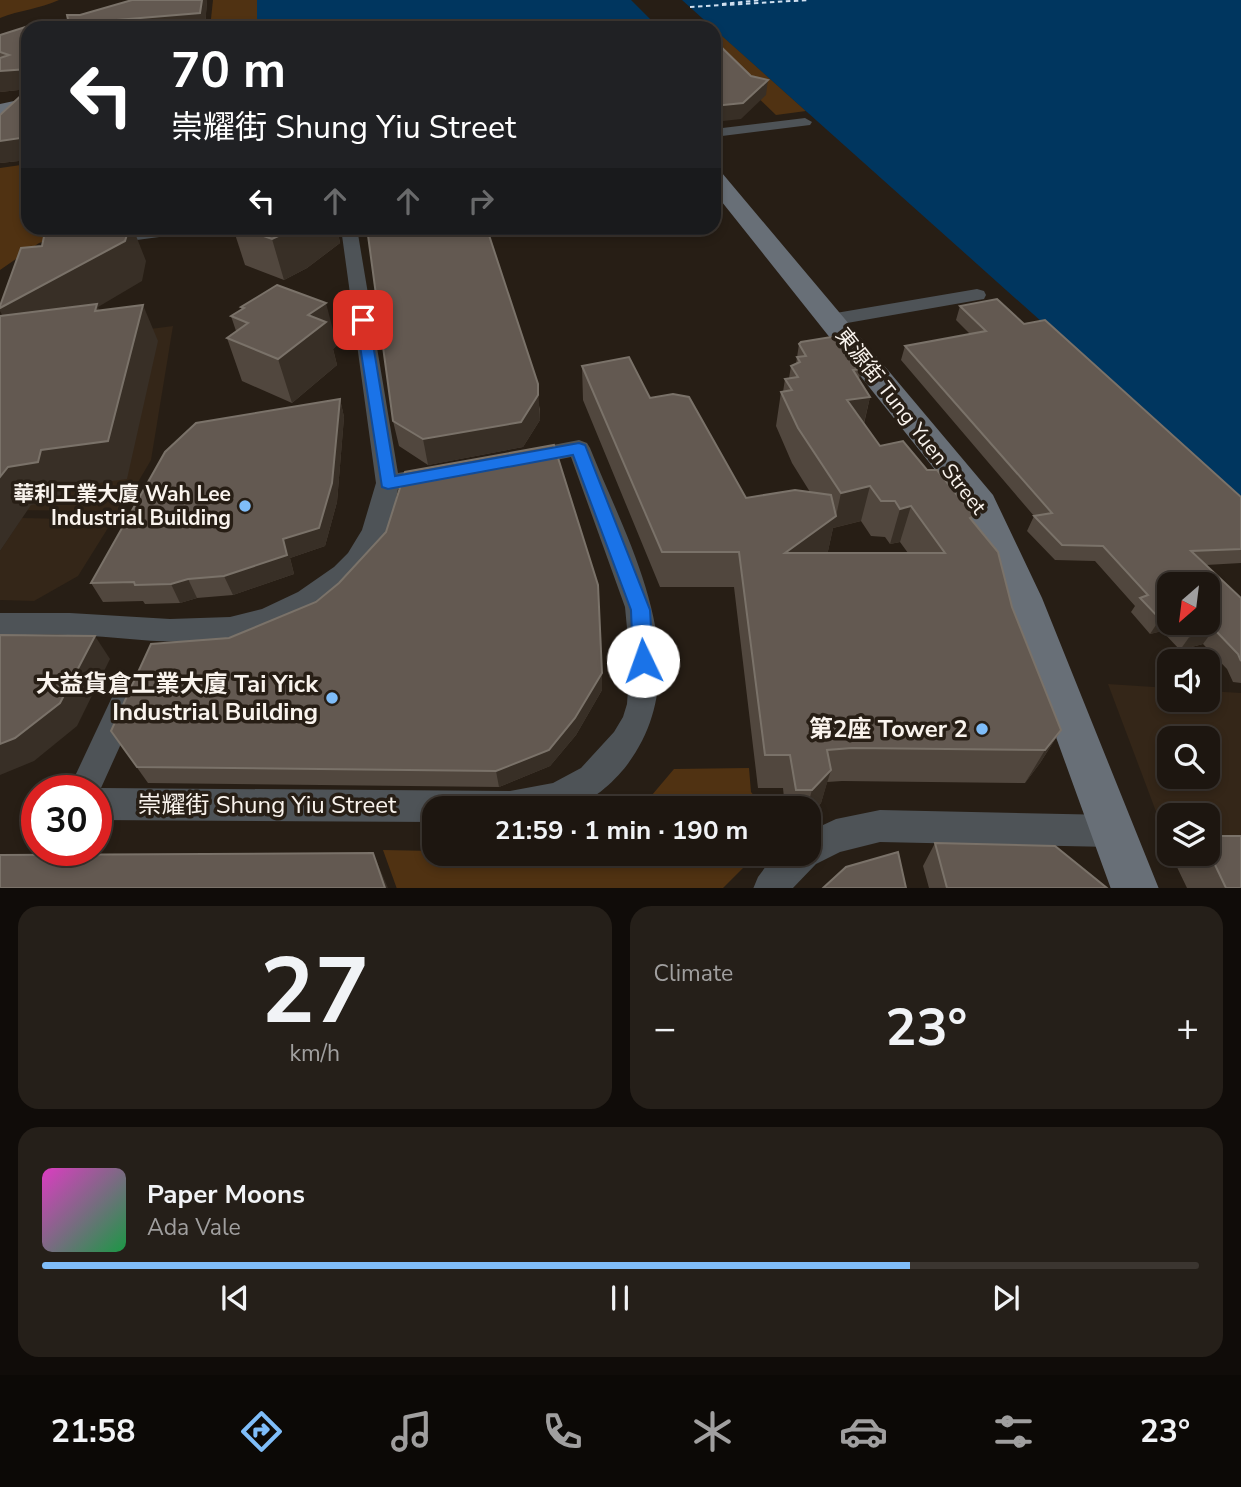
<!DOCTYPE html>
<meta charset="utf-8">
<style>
:root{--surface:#1d1610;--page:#251f19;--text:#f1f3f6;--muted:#a09f9f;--line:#3b3530;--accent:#7fbdf9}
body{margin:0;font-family:"Nunito Sans","Noto Sans TC",sans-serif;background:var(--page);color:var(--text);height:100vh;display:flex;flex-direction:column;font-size:26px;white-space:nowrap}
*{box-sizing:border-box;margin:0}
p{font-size:23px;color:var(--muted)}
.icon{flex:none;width:38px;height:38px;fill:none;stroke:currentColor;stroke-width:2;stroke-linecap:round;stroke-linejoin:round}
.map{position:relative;height:888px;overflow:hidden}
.panel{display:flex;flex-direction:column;gap:18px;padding:18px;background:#100c09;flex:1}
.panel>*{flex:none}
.guide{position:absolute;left:21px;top:21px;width:700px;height:214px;border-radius:21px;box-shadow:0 4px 10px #0003,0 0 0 2px var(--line);background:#202124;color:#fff;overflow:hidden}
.needle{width:46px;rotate:208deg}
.tools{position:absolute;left:1157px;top:572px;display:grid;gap:14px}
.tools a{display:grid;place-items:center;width:63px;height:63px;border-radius:14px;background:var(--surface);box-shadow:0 4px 10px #0003,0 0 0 2px var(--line);font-size:35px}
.speed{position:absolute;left:21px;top:775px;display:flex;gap:14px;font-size:35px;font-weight:700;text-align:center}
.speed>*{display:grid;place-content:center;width:91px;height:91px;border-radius:50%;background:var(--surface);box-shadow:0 4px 10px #0003,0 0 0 2px var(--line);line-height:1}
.speed .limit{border:10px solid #d22;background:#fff;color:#111}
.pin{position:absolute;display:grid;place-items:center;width:60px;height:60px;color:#fff;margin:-30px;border-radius:14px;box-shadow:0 4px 10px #0006}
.me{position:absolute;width:77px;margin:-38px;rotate:357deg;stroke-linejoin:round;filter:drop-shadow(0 0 5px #0008)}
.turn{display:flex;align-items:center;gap:24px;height:147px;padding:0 35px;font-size:32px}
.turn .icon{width:91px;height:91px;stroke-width:2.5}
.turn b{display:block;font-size:49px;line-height:60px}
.lanes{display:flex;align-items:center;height:66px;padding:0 35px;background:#0003;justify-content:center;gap:35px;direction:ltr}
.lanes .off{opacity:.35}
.big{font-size:52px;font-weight:700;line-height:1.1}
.panel .widget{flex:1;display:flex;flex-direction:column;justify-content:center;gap:10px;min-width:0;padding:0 24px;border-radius:21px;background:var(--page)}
.panel .dial{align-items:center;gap:0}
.dial b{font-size:91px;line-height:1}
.song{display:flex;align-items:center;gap:21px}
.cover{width:84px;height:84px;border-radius:10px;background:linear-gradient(135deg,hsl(310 70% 55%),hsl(140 70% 35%))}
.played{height:7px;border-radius:4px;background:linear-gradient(90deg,var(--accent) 75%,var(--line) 75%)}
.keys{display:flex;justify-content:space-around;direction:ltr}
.heat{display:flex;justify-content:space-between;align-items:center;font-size:38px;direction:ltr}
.panel .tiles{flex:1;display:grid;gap:18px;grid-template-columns:1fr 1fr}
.widget:last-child{grid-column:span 2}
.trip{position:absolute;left:422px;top:796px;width:399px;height:70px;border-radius:21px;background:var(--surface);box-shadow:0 4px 10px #0003,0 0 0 2px var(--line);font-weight:700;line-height:70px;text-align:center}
.dock{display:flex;height:112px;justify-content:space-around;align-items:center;background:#0c0906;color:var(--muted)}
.dock .icon{width:49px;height:49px}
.dock .selected{color:var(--accent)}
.dock b{font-size:32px;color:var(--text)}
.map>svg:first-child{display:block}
.built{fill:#342618;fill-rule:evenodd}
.green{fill:#503212}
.water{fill:#00365f}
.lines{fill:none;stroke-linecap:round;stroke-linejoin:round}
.ferry{stroke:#cfdff0;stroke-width:2;stroke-dasharray:4.5 3.5;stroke-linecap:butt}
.street{fill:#4e5357;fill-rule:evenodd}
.secondary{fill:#686f77;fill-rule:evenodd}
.wall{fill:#51473e;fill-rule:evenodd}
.shaded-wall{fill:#382f26}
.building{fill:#635951;stroke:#7a7269;stroke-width:2}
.route{fill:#1a73e8;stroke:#114b97;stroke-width:2}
.poi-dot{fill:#7fbdf9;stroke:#271e15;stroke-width:2.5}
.labels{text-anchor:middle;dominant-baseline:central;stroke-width:7;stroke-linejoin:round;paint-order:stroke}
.street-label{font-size:21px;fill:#f9f3ed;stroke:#271e15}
.poi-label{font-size:21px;font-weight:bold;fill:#f9f3ed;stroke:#271e15;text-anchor:end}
.near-poi-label{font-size:24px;font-weight:bold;fill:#f9f3ed;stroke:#271e15;text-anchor:end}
.near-street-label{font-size:24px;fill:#f9f3ed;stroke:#271e15}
</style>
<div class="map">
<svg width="1241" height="889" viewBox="0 0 1241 889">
<rect width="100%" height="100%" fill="#271e15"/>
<!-- built -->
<g class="built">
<path d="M173,326L151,460L121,511L0,510V363L6,348Z"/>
<path d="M22,518L113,520L78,576L34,601L0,600V551Z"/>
<path d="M1108,684L1169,688V700H1208V691L1241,693V864L1175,863L1172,854H1208V816H1169V846ZM1169,738H1208V777H1169Z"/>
</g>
<!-- green -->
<g class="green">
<path d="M0,0H59C39,9 20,10 0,18Z"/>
<path d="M213,0H257V28H210Z"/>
<path d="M718,32L806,111L776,115L714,55V33Z"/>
<path d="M28,164V228H89L39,243L0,270V168Z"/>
<path d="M749,768L751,792L764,808H641L674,769Z"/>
<path d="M383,850L434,851V854H757L723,888L397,889Z"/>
</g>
<!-- water -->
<g class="water">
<path d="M257,0H631L658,27L257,28Z"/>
<path d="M682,0H1241V500L722,36Z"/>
</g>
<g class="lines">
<!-- ferry -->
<g class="ferry">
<path d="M722,4L762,0"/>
<path d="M690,7L809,0"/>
</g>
<!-- street -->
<g class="street">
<path d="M805,118L812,122L810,125L714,137V129Z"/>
<path d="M155,228H197L189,233L107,244L98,239L107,234Z"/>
<path d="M341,228H357L398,473L431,467L439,469L443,475L439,481L398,489C394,510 389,531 377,550C348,600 287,631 231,639C184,646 137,639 91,636C61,634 30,635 0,635V613H70L170,619L230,617L262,609L298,592L334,567L348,553L362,530L376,483Z"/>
<path d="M977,289L984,291L986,295L984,299L830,326L820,320L830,314Z"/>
<path d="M579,440L587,443L590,448C629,546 701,666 627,765C613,783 591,803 568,808C556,811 542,808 530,808C498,808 466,808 434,808V822L96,820V791H68L113,695L124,691L135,695L139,704L101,788L510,791L553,783L581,768L614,732L623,717L627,704L630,660L625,607L571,457L527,466L519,464L515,458L519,452L527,450Z"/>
<path d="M880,810L1111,815L1123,819L1128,831L1123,843L1111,847L880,842L840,852L816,864L792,889H753L758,877L775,854H808V832L836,819Z"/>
</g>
<!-- secondary -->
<g class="secondary">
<path d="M28,98V110L0,116V104Z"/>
<path d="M714,172L722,173L993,495L1042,598L1159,889H1111L1023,646L967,510L714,192Z"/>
</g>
</g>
<!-- wall -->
<g class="wall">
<path d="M132,0H207L205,28H28V160L0,163V115L28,89L0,92V35L38,23L64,24L69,25L67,15H80Z"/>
<path d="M233,228H337L340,243L307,268L284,280L245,265Z"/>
<path d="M361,228H486L540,409V420L523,447L428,465L399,446L393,421L367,228L362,231Z"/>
<path d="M960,306L1024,324L1241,497V563L1206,565L1241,598V683L1233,682L1227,669L1203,644L1180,650L1162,631L1150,634L1131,612L1135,606L1095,561L1055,560L1027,531L1034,516L901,360L905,346L970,334L956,320ZM1169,584L1208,623H1169Z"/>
<path d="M241,307L337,345L333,349L337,365L292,403L242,381L227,338L236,331L231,316L242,310Z"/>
<path d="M799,344L861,369L859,379L870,397L864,424L880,446L927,470L973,521L1012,607L1061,730L1040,763L1025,783L842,781L827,782L821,803L808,816V808H785L783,788H758L734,587H660L583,400L582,366L650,398L746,498L810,492L792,463L776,426L781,392H783L785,379L789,378L791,366L796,364ZM861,521L871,536L885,537L890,544L900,542L908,553H826L828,551L833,528Z"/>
<path d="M340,399L344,417L337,502L325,546L290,558L294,574L233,595L197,598L180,603L145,604L143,601L103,602L91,583Z"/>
<path d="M602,690L576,735L550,766L499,787L148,783L111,731Z"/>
<path d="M1208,836L1241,888H1187L1175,863L1184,854H1208Z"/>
<path d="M935,843L1107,888H929L923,866Z"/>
</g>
<!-- shaded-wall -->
<g class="shaded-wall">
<path d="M202,0H207L205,28H70L69,24Z"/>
<path d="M28,69V89L0,92V71Z"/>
<path d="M768,80L766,95L741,119L714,122V106Z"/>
<path d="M28,137V160L0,163V141Z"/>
<path d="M129,228H133L146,261L142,281L98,307L113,340L22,352L0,311V308Z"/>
<path d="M296,228H337L340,243L307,268L284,280L272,239Z"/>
<path d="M326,303L337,345L333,349L337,365L292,403L278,359L308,315Z"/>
<path d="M143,305L158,341L127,479L63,488L60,500L31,505L0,551V477L8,467L41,450Z"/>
<path d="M538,384L540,420L523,447L428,465L423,439Z"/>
<path d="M870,397L862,431L847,400Z"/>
<path d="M340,399L344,417L337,502L325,546L290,558L294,574L233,595L224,576L283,539Z"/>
<path d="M870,486L861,521L833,528L828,551L779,588L785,553L836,516L841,493Z"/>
<path d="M911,506L900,542L890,544L900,509Z"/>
<path d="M188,579L197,598L180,603L171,584Z"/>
<path d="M1169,617V621L1162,631L1150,634L1160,619Z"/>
<path d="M1214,629L1203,644L1180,650L1190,636Z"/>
<path d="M95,636L110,659L77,726L34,761L0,775V744Z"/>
<path d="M602,673V690L576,735L550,766L499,787L496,771Z"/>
<path d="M1061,730L1040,763L1025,783L1045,750Z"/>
<path d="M831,770L821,803L808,816V808H807L812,790Z"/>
<path d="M373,853L388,888H385Z"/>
</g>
<!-- building -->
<g class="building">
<path d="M132,0H202L200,13L69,24L67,15H80Z"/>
<path d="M38,23L64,24L80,28H28V69L0,71V58L9,55L0,52V35Z"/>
<path d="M714,40L751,76L768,80L743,103L714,106Z"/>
<path d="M28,89V137L0,141V115Z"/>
<path d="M78,228H129L125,241L0,308V306L21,248L42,246L45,232Z"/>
<path d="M241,228H296L272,239Z"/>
<path d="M367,228H486L487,229L538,384V395L521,422L423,439L393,421Z"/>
<path d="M277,285L326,303L308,315L326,322L278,359L227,338L248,323L231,316L244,308L241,307Z"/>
<path d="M997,299L1024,324L1045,320L1241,497V549L1191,551L1241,598V661L1238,654L1214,629L1190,636L1179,623H1208V584H1169V617L1160,619L1140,598L1148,595L1103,546L1062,545L1034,516L1052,513L905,346L986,331L960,306Z"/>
<path d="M97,304L95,311L143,305L108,441L41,450L38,462L8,467L0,477V316Z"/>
<path d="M837,336L861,369L853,370L870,397L847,400L880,446L903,441L927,470H937L974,516L970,518L998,552L1012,607L1061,730L1045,750L852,748L827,750L831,770L812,790H796L790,755H765L739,552H662L582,366L629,357L650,398L673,394L689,397L746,498L795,490L831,495L836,516L785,553H945L911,506L900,509L895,501H881L870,486L841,493L798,428L781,392L792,390L785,379L798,377L791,366L800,362L797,357L806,356L799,344L801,342Z"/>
<path d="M340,399L332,483L319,528L283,539L287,555L224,576L188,579L171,584L135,585L134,582L91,583L165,452L196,423Z"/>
<path d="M554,445L598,585L602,673L575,718L549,750L496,771L137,767L111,731L151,644L229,638L316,602L339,583L386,532L405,472Z"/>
<path d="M0,635L95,636L60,703L15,738L0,744Z"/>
<path d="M1208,836H1241V888H1226L1208,850Z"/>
<path d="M935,843L1055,846L1107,888H947Z"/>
<path d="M898,852L906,888H823L846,867Z"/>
<path d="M373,853L385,888H0V855Z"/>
</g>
<!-- route -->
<path class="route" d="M363,316L369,320L395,476L579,443L585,445L650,610L653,661L650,667L643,669L636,667L633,661L631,610L573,455L388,489L382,487L356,320Z"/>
<!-- markers -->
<g class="poi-dot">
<circle cx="245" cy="506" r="7"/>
<circle cx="332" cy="698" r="7"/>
<circle cx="982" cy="729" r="7"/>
</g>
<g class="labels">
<!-- street labels -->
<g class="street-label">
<text transform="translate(911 421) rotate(52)">東源街 Tung Yuen Street</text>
</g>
<!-- poi labels -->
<g class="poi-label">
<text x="231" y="494">華利工業大廈 Wah Lee<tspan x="231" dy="24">Industrial Building</tspan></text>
</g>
<!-- near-poi labels -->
<g class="near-poi-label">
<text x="318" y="684">大益貨倉工業大廈 Tai Yick<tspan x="318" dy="28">Industrial Building</tspan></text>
<text x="968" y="729">第2座 Tower 2</text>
</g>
<!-- near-street labels -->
<g class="near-street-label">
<text x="267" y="805">崇耀街 Shung Yiu Street</text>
</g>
</g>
</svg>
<div class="tools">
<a><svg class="needle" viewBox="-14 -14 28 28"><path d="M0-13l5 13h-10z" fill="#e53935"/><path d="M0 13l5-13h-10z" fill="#a09f9f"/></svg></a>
<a><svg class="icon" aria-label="sound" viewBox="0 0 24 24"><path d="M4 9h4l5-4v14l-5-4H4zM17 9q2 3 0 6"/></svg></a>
<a><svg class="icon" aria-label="search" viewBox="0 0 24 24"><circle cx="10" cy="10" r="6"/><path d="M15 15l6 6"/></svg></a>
<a><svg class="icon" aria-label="layers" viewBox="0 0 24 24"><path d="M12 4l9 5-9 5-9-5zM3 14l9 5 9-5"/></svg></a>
</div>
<div class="speed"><div class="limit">30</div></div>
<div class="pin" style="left:363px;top:320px;background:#d93025"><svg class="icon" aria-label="arrive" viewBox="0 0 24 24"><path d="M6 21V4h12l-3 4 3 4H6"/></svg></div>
<svg class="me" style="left:643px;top:661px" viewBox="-20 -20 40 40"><circle r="19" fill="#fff"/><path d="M0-13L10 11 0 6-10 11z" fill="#1a73e8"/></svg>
<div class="trip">21:59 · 1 min · 190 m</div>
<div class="guide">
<div class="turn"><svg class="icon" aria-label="left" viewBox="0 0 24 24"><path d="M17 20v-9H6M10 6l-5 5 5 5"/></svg><div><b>70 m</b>崇耀街 Shung Yiu Street</div></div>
<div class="lanes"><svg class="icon" aria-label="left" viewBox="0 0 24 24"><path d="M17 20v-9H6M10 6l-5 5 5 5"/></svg><svg class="icon off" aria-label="ahead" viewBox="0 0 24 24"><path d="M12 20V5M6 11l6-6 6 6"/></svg><svg class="icon off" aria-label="ahead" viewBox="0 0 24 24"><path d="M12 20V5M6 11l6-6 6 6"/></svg><svg class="icon off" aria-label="right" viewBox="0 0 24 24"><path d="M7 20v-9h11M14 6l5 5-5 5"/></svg></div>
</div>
</div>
<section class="panel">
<div class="tiles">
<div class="widget dial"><b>27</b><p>km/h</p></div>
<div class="widget"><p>Climate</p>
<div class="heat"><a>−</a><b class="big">23°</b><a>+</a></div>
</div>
<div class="widget">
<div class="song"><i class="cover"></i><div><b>Paper Moons</b><p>Ada Vale</p></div></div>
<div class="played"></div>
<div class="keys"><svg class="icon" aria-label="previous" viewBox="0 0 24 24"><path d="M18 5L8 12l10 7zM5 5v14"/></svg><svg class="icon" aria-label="pause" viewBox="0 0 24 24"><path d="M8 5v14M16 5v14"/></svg><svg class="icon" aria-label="next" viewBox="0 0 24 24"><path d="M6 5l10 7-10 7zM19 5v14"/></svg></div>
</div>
</div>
</section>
<nav class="dock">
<b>21:58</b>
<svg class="icon selected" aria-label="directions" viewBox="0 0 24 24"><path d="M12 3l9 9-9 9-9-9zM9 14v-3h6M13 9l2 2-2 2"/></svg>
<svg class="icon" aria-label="music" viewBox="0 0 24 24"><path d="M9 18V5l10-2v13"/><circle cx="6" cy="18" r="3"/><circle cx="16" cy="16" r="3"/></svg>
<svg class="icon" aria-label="phone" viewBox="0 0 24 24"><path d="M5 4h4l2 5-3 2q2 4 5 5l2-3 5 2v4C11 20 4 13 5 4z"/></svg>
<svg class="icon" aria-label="climate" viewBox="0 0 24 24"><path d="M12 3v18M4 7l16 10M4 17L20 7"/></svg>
<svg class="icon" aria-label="car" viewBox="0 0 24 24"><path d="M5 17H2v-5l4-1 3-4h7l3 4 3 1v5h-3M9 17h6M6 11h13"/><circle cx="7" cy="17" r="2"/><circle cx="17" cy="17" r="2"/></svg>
<svg class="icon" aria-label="filters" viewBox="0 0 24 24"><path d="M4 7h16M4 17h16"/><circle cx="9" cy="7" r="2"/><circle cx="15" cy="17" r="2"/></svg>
<b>23°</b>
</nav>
